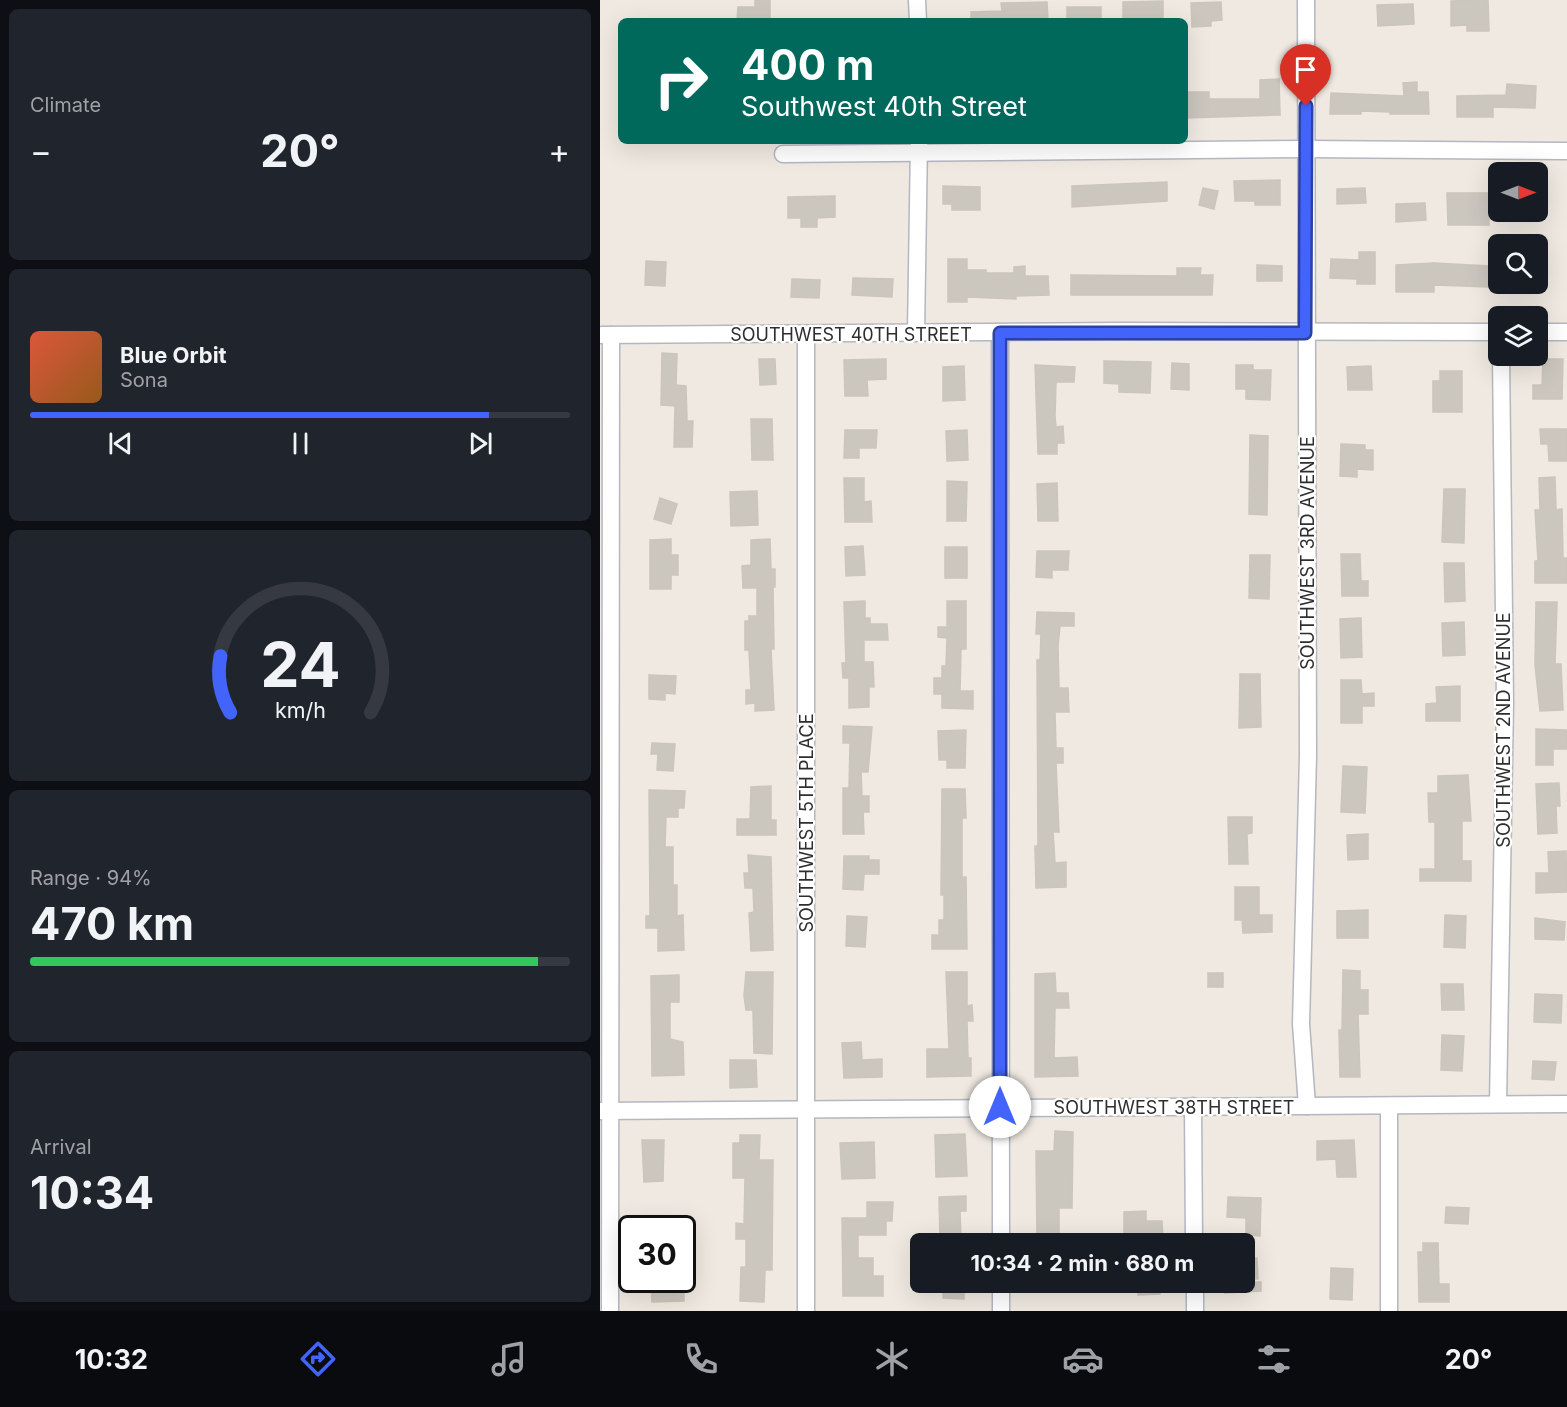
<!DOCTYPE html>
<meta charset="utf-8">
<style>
:root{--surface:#171b24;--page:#20242c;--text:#f1f3f6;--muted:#9ea1a6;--line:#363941;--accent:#4264fb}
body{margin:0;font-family:Inter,sans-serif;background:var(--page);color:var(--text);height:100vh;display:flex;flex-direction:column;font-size:22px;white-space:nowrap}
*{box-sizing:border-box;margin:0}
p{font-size:20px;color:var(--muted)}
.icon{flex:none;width:33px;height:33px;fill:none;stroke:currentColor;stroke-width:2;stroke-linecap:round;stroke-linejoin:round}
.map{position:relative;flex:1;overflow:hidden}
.side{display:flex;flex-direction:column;gap:9px;padding:9px;background:#0d0f14;width:600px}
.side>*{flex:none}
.guide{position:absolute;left:18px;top:18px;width:570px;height:126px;border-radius:9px;box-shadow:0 6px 24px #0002;background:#00695c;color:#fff;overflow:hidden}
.needle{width:39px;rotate:90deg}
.tools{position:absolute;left:888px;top:162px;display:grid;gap:12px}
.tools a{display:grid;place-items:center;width:60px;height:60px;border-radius:9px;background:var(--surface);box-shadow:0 6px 24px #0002;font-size:30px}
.speed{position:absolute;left:18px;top:1215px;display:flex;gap:12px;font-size:30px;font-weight:700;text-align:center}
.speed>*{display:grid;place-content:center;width:78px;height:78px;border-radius:50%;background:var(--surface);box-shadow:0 6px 24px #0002;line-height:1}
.speed .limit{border:3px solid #111;border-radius:9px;background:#fff;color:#111}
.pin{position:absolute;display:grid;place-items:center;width:51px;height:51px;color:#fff;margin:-62px -26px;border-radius:50% 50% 50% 0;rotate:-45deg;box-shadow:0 0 6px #0007}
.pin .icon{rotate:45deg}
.me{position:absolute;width:66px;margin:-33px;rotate:0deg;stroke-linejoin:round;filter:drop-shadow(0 0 4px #0008)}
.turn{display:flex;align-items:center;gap:21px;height:126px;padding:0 24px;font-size:27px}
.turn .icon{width:78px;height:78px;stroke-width:2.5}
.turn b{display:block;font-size:42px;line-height:51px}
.big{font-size:45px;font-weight:700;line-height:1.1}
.side .card{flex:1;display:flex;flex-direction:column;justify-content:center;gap:9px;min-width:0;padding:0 21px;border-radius:9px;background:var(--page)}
.side .dial{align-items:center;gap:0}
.dial svg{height:156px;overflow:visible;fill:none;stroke:var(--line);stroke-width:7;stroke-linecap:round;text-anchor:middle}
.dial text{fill:var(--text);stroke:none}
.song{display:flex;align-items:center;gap:18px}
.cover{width:72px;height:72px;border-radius:9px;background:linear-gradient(135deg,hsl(10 70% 55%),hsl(30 70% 35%))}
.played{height:6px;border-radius:3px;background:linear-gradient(90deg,var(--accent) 85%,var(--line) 85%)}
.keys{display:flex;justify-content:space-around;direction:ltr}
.heat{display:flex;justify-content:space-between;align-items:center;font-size:33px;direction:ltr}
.charge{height:9px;border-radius:4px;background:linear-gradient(90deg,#34c759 94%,var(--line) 0)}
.trip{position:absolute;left:310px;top:1233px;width:345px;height:60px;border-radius:9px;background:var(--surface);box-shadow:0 6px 24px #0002;font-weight:700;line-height:60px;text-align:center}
.menu{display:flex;height:96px;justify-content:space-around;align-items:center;background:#090b0e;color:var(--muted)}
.menu .icon{width:42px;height:42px}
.menu .selected{color:var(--accent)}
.menu b{font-size:27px;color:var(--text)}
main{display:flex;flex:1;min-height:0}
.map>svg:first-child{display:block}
.building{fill:#cbc7bf;stroke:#cbc5ba;stroke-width:1.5}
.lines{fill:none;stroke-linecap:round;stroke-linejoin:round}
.minor-casing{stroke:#b4b7c1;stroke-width:19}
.minor{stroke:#fff;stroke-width:16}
.route-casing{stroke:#2b41a3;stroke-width:15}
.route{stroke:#4264fb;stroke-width:10}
.labels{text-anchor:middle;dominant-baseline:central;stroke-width:4.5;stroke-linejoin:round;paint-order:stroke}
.street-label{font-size:18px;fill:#2e2e2e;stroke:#fff}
</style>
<main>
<section class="side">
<div class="card"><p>Climate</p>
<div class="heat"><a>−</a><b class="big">20°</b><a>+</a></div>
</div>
<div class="card">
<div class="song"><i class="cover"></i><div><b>Blue Orbit</b><p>Sona</p></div></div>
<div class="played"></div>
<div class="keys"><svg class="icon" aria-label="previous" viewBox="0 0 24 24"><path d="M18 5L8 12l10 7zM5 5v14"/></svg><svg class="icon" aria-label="pause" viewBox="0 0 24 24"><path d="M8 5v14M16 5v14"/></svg><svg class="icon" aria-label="next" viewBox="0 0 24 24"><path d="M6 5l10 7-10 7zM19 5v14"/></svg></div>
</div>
<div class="card dial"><svg viewBox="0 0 100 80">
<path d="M14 69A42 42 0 1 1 86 69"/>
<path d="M14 69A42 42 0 0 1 9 40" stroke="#4264fb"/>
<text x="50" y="56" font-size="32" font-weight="700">24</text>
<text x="50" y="72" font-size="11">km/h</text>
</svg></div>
<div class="card"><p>Range · 94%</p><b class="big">470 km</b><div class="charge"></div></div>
<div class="card"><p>Arrival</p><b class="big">10:34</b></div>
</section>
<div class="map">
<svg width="967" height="1311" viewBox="0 0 967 1311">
<rect width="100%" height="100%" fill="#efe9e1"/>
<!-- building -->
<g class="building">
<path d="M155,0H170V21H137L138,7H155Z"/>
<path d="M888,0L889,31H867V25L851,26V1Z"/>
<path d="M563,1V21H523V2Z"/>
<path d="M447,2L448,20L371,21V12L402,11L401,3Z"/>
<path d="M621,2L622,20L611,21V26L592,27L591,3Z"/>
<path d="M813,4L814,24L778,26L777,5Z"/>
<rect x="467" y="7" width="34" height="14"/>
<path d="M679,79L680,115L585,118V92H609V99H660V80Z"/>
<path d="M817,82V92H828L829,114H790V112L761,111V114H730L731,93L804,96L803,83Z"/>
<path d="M907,84L936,86L935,108L893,107V117H857V96L906,95Z"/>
<path d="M680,180V205H655V201H635L634,181Z"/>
<path d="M567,182V201L472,207V186Z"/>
<path d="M343,186L380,187V210H352V204H343Z"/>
<path d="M603,188L618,191L614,209L599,205Z"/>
<path d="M765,188L766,203L737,204V189Z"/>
<path d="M847,193H889V225H848Z"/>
<path d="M235,196V217L217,218V227H201V218H188V197Z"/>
<path d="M825,203L826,220L796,222V204Z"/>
<path d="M759,252H775V284H757V279L730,278L731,259L759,260Z"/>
<path d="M348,259H367V270H386V273H414V267L425,266V276H448L449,295L416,296V299L367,297V302H348Z"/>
<path d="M46,261L66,262L65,286L45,285Z"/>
<path d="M834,263L889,266V287L834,285V292H796V265Z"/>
<path d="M657,265L682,266V281H657Z"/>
<path d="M577,268H601L600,275H613L612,295H471V275L577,276Z"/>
<path d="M253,278L293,279L292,297L252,295Z"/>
<path d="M192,279L220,280L219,298L191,297Z"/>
<path d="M62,353L77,354L76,385L86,386L87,421H93L92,447H74L75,406L61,405Z"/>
<path d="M159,359H175L176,384L160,385Z"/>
<path d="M286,359V379L267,380L268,396H245L244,360Z"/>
<path d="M943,359H963L962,399H933V385H942Z"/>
<path d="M504,361L551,362L550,393L519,392V384L504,383Z"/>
<path d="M572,363L589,364V390L571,389Z"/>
<path d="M435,365L475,367L474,382H456L455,416L456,427L463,426L464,443H457V454H438Z"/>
<path d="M636,365H653V370H671L670,400L646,399V389H636Z"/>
<path d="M364,366L365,400L343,401V367Z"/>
<path d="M771,366L772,390H748L747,367Z"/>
<path d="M840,371H862V412H833V381H840Z"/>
<path d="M151,419H172L173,460H152Z"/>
<path d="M940,429H967V461H949L948,444H941Z"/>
<path d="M245,430H277L276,448H259V458H244Z"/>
<path d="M367,430L368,460L347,461L346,431Z"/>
<path d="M650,435L668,436L667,515L649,514Z"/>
<path d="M741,444L765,445V450H773V470L757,469V477L740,476Z"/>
<path d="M955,477L956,510L962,509L963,558H967V583H935V561H938L935,510H940L939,478Z"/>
<path d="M244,478H264V502L271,501L272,522H245Z"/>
<path d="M347,481L367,482L366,521H347Z"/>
<path d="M457,483L458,521H438L437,484Z"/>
<path d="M844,489H865L864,543L842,542Z"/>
<path d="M157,491L158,525L131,526L130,492Z"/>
<path d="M60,498L77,504L71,524L54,519Z"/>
<path d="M71,539V555H78V575H71V589H50V540Z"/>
<path d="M170,539L171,569H175V587H173L174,649H171L174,710L155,711V703L146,704V690H151L149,650H145V621H149V616H157V588H143L142,566L151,565V540Z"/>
<path d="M263,546L265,575L246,576L245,547Z"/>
<rect x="345" y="547" width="22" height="31"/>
<path d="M437,551H469L468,570H452V578L436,577Z"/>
<path d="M741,554H760L761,581H768V596H742Z"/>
<path d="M650,555H670L669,599L649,598Z"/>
<path d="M844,563H864L865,601L845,602Z"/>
<path d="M265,601V618H270V624H287L288,640H264V662H273L274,687H269V707L249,708V678H243L242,663H246L244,602Z"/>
<path d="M347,601H366V649H361L360,691H373V709L342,708V694H334V678H342V666H346L347,638L338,637V627H347Z"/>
<path d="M936,602H957L955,664H961L963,710L940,711L935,665Z"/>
<path d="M437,612L474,613V626H460L458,646L459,688H468L469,712H455L456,748H463V763H456L459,832H453L455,863L466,862V887L436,888L435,846H438L437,660H440L441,634H436Z"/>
<path d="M761,618L762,657L741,658L740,619Z"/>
<path d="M864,622L865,655L843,656L842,623Z"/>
<path d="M640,674H660L661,727L639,728Z"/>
<path d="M49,675L76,676L75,694L65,693V700L49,699Z"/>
<path d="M741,680H761L762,694L774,693V706H762V723H741Z"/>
<path d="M860,686V721H826V704L837,703L836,687Z"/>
<path d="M243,726L272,727L268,772H261L262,796H269V812H263L264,834H243V788H249L250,743H243Z"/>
<path d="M936,729L967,730V749H953V765H936Z"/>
<path d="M366,730L365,768H347V760H339L338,731Z"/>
<path d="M52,743L75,744L73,771L57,770L58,754H51Z"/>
<path d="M743,766L767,767L765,813L741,812Z"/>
<path d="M868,775L871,821H862V861H871V881H820V869H835V822H829L828,793H838V776Z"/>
<path d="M959,783L960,806H956L957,833L938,834L936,784Z"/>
<path d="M171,786V820H176V835H137V819H150L151,787Z"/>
<path d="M342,789H365L366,818H362V877H366L367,949H332V935H339V920H344V895H341Z"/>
<path d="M49,790L85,791L84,808H78V817H66L65,847H73V885H77V916L83,915L84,950L58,951V928H46V916H50Z"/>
<path d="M628,817H652V833L647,834L648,864H629Z"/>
<path d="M768,834V859L748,860L747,835Z"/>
<path d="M966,851L967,892L936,893V873H949L948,852Z"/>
<path d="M148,855L171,857L173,950L151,951L149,913L154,912L153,888H145L144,873H149Z"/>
<path d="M244,856H269V860H279V874H264L263,890L243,889Z"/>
<path d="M635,887H659V915H672V932L643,933L642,920H635Z"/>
<path d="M768,910V938H737V911Z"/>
<path d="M845,915L866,916L865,948L844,947Z"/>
<path d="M247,916L267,917L265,947L246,946Z"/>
<path d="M935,918L965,922L964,940L935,939Z"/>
<path d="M743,970L760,971V990H768V1014H758L760,1077H740L739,1030H742Z"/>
<path d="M146,972H173L172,1054L154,1053L153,1010H146L144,996Z"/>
<path d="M346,972H367V1006L372,1005L373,1021H367L368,1058H371V1076L327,1077V1049H349Z"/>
<path d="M455,973L456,993H468L469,1008H455L454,1058L477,1057L478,1076L435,1077V974Z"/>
<rect x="608" y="973" width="15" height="14"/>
<path d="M79,975V1002H70V1039L83,1042L84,1075L52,1076L51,976Z"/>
<path d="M841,984H863L864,1010H842Z"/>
<path d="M935,994L962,995L961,1023L934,1022Z"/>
<path d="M842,1035L864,1036L862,1071L841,1070Z"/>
<path d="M261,1042L262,1060L282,1059V1077L244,1078L242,1043Z"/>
<path d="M130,1060H156L157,1087L130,1088Z"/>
<path d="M933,1061L956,1062L954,1080L932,1079Z"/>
<path d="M455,1131L473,1132L472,1208H459V1241H447V1237L437,1238L436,1151H454Z"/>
<path d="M365,1134L367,1176L336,1177L335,1135Z"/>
<path d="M140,1135H160L159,1160H173L172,1270H165L164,1302L140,1301L141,1267H146V1239H136V1223L144,1224L145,1178H133V1143H140Z"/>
<path d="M42,1140H64L63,1181L44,1182Z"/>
<path d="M754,1140L756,1177H737L736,1159L717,1160V1141Z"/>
<path d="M274,1142L275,1178L242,1179L240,1143Z"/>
<path d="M366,1196V1211H360L361,1241H340L339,1197Z"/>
<path d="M628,1197L661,1198L660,1236L646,1235V1218L627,1217Z"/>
<path d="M267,1202H293L292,1221H286V1235H258V1258H273V1276H283V1296H243L242,1218H267Z"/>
<path d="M846,1207L869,1208L868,1224L845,1223Z"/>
<path d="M546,1211V1221H562L563,1239L524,1240V1212Z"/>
<path d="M823,1243H838L839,1284H849V1302H819L818,1252H823Z"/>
<path d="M657,1258L658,1279H645V1259Z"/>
<path d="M731,1268L753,1269L752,1300L730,1299Z"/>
<path d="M56,1280H84V1301L52,1302L51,1284L56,1283Z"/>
<path d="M343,1282H364V1299L343,1298Z"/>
<path d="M538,1282H560V1294L538,1295Z"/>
<path d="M625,1282H661V1291L625,1293Z"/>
</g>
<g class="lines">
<defs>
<g id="minor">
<path d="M317,0L318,21"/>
<path d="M706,0L708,756L701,1024L707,1106"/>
<path d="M183,154L706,149L967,151"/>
<path d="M938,332H967"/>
<path d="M316,333L319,142"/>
<path d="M400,333L401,1244"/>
<path d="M2,335L525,331L898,332"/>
<path d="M898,1104L905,702L901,356"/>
<path d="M593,1106L594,1244"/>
<path d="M0,1111L967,1104"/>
<path d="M401,1282V1311"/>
<path d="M595,1282V1311"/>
<path d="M10,1311L11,335"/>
<path d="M206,1311V334"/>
<path d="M789,1311V1106"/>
</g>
</defs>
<!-- minor casing -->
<use href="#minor" class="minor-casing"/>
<!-- minor -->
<use href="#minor" class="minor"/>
</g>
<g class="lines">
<defs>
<path id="route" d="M400,1107V333H705L706,106"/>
</defs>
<!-- route casing -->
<use href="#route" class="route-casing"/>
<!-- route -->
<use href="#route" class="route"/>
</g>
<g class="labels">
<!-- street labels -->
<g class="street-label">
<text x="251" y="334">SOUTHWEST 40TH STREET</text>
<text transform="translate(707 553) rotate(-90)">SOUTHWEST 3RD AVENUE</text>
<text transform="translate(903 730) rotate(-90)">SOUTHWEST 2ND AVENUE</text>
<text transform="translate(206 823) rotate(-90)">SOUTHWEST 5TH PLACE</text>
<text x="574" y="1107">SOUTHWEST 38TH STREET</text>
</g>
</g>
</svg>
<div class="tools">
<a><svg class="needle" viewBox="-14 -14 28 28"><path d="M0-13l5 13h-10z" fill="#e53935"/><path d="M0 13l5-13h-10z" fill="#9ea1a6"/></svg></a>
<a><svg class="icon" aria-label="search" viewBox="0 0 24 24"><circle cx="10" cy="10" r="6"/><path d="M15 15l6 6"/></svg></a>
<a><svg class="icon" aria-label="layers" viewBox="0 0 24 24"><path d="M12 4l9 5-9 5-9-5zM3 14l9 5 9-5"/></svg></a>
</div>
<div class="speed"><div class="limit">30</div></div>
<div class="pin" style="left:706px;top:106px;background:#d93025"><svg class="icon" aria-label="arrive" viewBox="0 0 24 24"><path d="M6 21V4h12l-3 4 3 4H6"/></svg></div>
<svg class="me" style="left:400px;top:1107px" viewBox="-20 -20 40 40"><circle r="19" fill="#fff"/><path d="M0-13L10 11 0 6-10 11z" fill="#4264fb"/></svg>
<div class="trip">10:34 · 2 min · 680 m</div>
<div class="guide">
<div class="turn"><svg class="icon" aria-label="right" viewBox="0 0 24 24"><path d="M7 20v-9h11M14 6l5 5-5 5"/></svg><div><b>400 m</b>Southwest 40th Street</div></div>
</div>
</div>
</main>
<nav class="menu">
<b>10:32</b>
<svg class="icon selected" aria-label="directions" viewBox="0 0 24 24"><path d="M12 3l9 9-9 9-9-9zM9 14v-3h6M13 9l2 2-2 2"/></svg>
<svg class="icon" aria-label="music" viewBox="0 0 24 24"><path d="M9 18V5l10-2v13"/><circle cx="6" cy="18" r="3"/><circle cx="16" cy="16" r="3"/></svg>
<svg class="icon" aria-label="phone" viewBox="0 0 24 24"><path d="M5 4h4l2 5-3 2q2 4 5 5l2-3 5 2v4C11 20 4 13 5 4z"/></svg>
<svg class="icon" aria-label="climate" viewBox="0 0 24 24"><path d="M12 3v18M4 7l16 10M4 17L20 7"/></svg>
<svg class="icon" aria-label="car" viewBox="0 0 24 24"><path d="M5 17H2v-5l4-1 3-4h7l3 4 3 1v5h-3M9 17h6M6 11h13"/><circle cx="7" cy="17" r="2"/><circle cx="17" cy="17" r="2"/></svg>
<svg class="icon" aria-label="filters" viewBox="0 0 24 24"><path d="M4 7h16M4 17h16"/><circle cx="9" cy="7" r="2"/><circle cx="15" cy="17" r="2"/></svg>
<b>20°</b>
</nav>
